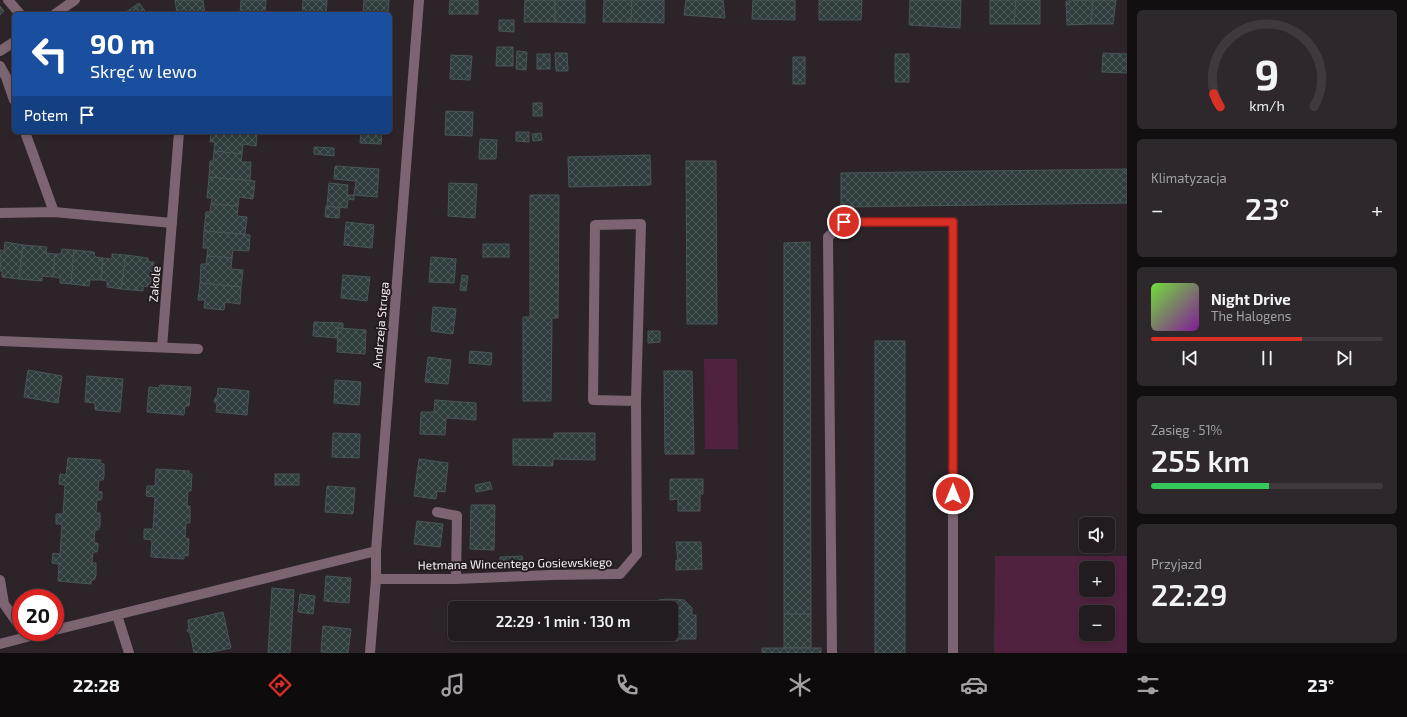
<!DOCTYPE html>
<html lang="pl">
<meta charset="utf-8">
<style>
:root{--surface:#221b1f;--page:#2e282c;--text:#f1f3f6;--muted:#a2a1a4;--line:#3f393d;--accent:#d93025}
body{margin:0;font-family:"Exo 2",sans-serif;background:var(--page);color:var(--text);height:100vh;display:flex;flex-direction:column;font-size:15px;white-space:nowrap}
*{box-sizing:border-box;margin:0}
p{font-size:13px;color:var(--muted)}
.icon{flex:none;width:22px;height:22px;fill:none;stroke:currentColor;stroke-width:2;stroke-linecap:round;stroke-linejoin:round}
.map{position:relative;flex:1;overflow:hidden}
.details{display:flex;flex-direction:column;gap:10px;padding:10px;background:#130f11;width:280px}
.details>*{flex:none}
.top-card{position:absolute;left:12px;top:12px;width:380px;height:122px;border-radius:6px;box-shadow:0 2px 6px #0003,0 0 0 1px var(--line);background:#1a4fa0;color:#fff;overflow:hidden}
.controls{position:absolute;left:1079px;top:517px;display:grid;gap:8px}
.controls a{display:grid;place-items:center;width:36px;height:36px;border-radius:6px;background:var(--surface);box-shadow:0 2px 6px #0003,0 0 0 1px var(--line);font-size:20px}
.speed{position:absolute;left:12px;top:589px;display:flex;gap:8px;font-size:20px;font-weight:700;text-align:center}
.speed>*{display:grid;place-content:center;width:52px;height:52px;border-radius:50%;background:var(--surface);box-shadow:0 2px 6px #0003,0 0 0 1px var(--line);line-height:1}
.speed .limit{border:6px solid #d22;background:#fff;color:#111}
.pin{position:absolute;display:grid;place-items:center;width:34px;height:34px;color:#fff;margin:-17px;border:2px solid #fff;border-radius:50%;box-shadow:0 1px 4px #0007}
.me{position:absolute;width:44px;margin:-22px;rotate:0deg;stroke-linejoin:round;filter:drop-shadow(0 0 3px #0008)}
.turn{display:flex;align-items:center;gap:14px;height:84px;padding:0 12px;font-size:18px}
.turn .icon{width:52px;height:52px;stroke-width:2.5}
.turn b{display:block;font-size:28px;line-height:34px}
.then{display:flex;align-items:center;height:38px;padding:0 12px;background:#0003;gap:8px;font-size:15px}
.big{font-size:30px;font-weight:600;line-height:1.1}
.details .widget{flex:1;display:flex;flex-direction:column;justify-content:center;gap:6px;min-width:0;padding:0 14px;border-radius:6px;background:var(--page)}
.details .dial{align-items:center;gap:0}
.dial svg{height:104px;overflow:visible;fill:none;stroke:var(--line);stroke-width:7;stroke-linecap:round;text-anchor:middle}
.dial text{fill:var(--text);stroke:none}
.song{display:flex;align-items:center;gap:12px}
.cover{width:48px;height:48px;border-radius:6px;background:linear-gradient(135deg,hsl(100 70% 55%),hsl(290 70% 35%))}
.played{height:4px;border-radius:2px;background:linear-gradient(90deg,var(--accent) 65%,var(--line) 65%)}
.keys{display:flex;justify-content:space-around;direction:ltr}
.heat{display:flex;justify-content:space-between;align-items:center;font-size:22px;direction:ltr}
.charge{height:6px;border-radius:3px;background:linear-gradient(90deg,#34c759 51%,var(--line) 0)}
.trip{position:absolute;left:448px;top:601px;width:230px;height:40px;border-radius:6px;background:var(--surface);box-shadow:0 2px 6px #0003,0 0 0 1px var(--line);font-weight:600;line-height:40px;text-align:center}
.tabs{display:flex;height:64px;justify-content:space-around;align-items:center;background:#0e0b0c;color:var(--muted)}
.tabs .icon{width:28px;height:28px}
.tabs .selected{color:var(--accent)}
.tabs b{font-size:18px;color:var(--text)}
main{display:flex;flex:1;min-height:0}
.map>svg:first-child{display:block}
.green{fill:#51223f;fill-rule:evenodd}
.building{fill:url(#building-cross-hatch);stroke:#485556}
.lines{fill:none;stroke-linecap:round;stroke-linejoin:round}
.minor{stroke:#7d6472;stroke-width:10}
.route-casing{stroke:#8d1f18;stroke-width:10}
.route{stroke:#d93025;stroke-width:7}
.labels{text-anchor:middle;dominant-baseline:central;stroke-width:4;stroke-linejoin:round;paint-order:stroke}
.street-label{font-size:12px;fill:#f9f3f6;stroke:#231a1f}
</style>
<main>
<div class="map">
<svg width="1127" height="653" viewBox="0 0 1127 653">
<defs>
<pattern id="building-cross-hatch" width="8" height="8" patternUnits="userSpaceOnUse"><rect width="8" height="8" fill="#303d3e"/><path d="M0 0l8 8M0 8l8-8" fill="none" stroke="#4f5a5a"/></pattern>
</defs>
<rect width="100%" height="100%" fill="#2d2429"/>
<!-- green -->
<g class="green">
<path d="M704,359H737L738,449H705Z"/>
<path d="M995,556H1127V653H994ZM1086,568H1108V590H1086ZM1086,612H1108V634H1086Z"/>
</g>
<!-- building -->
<g class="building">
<path d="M175,0H203L205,14H177Z"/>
<path d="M241,0H266L265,14H240Z"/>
<path d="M303,0H327L326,14H302Z"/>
<path d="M364,0H389L388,14H348V13H363Z"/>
<path d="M450,0H478V14H449Z"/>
<path d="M525,0H555V22H524Z"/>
<path d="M555,0H585V23L555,22Z"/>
<path d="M604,0H632L631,22H603Z"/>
<path d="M632,0H664V23L631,22Z"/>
<path d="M686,0H723L725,18L684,15Z"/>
<path d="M753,0H795V20L752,19Z"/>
<path d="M819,0H862L861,20H819Z"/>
<path d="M910,0H961L960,28L909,25Z"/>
<path d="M990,0H1016L1014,24H990Z"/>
<path d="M1016,0H1040V24H1014Z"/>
<path d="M1093,0L1091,24L1067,25L1066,1Z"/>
<path d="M1093,0H1116L1113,24H1091Z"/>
<path d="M139,3L147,14H123Z"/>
<path d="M0,6L4,11L0,15Z"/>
<path d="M499,20H514V32L499,31Z"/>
<path d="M497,47H513V66H496Z"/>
<path d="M517,51L527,52L526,70L516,69Z"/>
<path d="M555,53H567L568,71H556Z"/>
<path d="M1103,53L1127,54V73L1102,72Z"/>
<rect x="537" y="54" width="13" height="15"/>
<rect x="895" y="54" width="14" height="28"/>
<path d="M451,55L472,56L470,80L450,79Z"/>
<rect x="793" y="57" width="12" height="27"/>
<rect x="533" y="103" width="9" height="13"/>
<path d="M446,111L473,112L472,136L445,135Z"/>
<path d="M211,132H257L256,146L243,144L242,154L214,151L215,142H210Z"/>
<path d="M361,132H382L381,144L360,143Z"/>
<path d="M516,132H529V142L516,141Z"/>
<path d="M541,133L542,140L533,141L532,134Z"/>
<path d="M480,139L497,140L496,159H479Z"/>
<path d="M314,147L334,148V156L314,154Z"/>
<path d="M214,151L242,154L241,162H251L250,181L209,177L210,161H213Z"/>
<path d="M650,155L651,185L569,187L568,157Z"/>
<path d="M686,161H716L717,324H687Z"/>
<path d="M335,166L379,169L377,197L354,195L356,181L334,179Z"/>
<path d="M1127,169V203L841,207V173Z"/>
<path d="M209,177L255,181L253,199L239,197L238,206L211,204L212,198H207Z"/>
<path d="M329,183L348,185L347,195H354V200L348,199L347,208L327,206Z"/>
<path d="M449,183L477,184L475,218L448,216Z"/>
<path d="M530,195H559L558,318H552L551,401H523V317H530Z"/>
<path d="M211,204L238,206L237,216L247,217L245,234L204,231L206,212H210Z"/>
<path d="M326,206L340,208L339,218L325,217Z"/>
<path d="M346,222L374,225L372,248L344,245Z"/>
<path d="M204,231L250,235L249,251L233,250L232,258L207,256L208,248H203Z"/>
<path d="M5,242L23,245L19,279L2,277V271H0V250L4,251Z"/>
<path d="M810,242L811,614H784V243Z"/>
<rect x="483" y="244" width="26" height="13"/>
<path d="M23,245L47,247L46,253L55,254L53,277L42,276V281L19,279Z"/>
<path d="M62,249L74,250L71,284L60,283V278L53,277L55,254H61Z"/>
<path d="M74,250L94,252L95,257L103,258L101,280H90L89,286L71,284Z"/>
<path d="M112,254L126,255L121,289L107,287V281L101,280L103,258L112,259Z"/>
<path d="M126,255L148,258V262H154L151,287L143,286V291L121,289Z"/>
<path d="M207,256L232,258L231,269L243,270L241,287L200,283L201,264H206Z"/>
<path d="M431,257L456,259L454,283L429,282Z"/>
<path d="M343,275L370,277L367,301L341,298Z"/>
<path d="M462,275L468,276L466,291L460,290Z"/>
<path d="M200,283L241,287L240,304L225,302L224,310L204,308L205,300H198Z"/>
<path d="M433,307L456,309L453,334L431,331Z"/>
<path d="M314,322L343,323V328H338V338L313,336Z"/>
<path d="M338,328L366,330L365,354L337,352Z"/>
<path d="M648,331H660V342L648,343Z"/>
<rect x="875" y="341" width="30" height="312"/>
<path d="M470,351L492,353L491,365L469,363Z"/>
<path d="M428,357L451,360L448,384L425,382Z"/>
<path d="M28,370L62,376L58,403L24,397Z"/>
<path d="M664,371H692L694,454H665Z"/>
<path d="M87,376L123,379L120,412L95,410V403L85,402Z"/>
<path d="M335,380L361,382L359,405L334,403Z"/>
<path d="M160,385L191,387L189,406H185L184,415L147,412L149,387L159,388Z"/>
<path d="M218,388L249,391L247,415L216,412L217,404L214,402L215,398L217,396Z"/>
<path d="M435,400L476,403V420L446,418L445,435L420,434L421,412H434Z"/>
<path d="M333,433L360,434L359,458L332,457Z"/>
<path d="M554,433H595V460L553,459V466L513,465V439H554Z"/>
<path d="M68,458L101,460L100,463L104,464V476L103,480H99L98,491L102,492V496L101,500H97L96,513H100V526L98,530H95L94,543H98V547L97,552H93L92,563H96V576L94,580H91V584L58,581L59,564L52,563L53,553L60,554L62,524H56V514H63L65,485L59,484L60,474L66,475Z"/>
<path d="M419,459L448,463L445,492L437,491L436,499L414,496Z"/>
<path d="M156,469L189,471V474H192L191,491H188L187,506H190V523H186L185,538L189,539L188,556L184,555V559L151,557L152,540L144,539V529H153L155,497L146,496L147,486H155Z"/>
<rect x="275" y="474" width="24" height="11"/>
<path d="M670,479H703V494H700V511H678V499L670,500Z"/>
<path d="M490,482L492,489L476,492L475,485Z"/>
<path d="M327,486L355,488L353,514L325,512Z"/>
<path d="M471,505H495L494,550L470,549Z"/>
<path d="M417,521L443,524L440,547L414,544Z"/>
<path d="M676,542H701L702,569L676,570V560L678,561Z"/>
<path d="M522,556L523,563H500V557Z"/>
<path d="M326,576L351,578L349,603L324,601Z"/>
<path d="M272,588L294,590L290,653H268Z"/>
<path d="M300,594L315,596L313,614L298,612Z"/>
<path d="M668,599L684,600L692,608V615H696V639H678V641H649V634H671V608H658V600Z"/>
<path d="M223,612L231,648L207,653H194L190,632H188L187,630H189L188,620Z"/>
<rect x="784" y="614" width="27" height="34"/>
<path d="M323,626L351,629L348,653L321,652Z"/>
<rect x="762" y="648" width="59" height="5"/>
</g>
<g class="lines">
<!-- minor -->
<g class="minor">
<path d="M8,0L20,14"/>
<path d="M55,14L75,0"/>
<path d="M0,51L14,42"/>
<path d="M0,66L6,77L14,100"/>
<path d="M25,132L54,212"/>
<path d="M0,213L54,212L172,223"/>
<path d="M0,341L198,349"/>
<path d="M162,347L179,132"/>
<path d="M437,512L457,516L456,579"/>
<path d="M376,579H456L551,575L616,574H620L637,554L636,401L641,224L595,225L593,400L636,401"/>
<path d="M0,580L4,604L21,628"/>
<path d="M117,615L129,653"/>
<path d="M55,630L376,551"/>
<path d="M0,644L46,632"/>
<path d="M370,653L376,579V551L419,0"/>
<path d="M832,653L828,237L844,222H953V653"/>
</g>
</g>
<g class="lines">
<defs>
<path id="route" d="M844,222H953V494"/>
</defs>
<!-- route casing -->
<use href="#route" class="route-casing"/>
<!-- route -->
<use href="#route" class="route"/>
</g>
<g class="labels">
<!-- street labels -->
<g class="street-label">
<text transform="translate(154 284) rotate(-85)">Zakole</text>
<text transform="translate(380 325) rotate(-85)">Andrzeja Struga</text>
<text transform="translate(515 563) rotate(-1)">Hetmana Wincentego Gosiewskiego</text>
</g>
</g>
</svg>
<div class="controls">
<a><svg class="icon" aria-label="sound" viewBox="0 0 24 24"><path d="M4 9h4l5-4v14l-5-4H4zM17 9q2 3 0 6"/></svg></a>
<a>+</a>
<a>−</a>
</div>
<div class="speed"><div class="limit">20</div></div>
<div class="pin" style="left:844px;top:222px;background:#d93025"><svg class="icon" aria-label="arrive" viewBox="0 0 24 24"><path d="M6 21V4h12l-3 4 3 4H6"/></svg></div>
<svg class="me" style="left:953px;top:494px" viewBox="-20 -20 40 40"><circle r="17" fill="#d93025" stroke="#fff" stroke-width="3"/><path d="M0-11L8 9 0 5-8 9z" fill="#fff"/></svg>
<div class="trip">22:29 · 1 min · 130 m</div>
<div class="top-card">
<div class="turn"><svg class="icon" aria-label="left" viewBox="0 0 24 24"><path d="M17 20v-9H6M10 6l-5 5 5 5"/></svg><div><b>90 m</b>Skręć w lewo</div></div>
<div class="then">Potem<svg class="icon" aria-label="arrive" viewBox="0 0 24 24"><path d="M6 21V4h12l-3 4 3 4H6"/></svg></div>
</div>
</div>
<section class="details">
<div class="widget dial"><svg viewBox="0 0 100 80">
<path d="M14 69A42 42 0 1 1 86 69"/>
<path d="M14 69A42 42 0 0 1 9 59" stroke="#d93025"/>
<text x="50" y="56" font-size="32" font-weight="700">9</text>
<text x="50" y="72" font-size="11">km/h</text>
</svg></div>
<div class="widget"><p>Klimatyzacja</p>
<div class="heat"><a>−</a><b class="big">23°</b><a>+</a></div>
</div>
<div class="widget">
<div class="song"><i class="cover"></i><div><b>Night Drive</b><p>The Halogens</p></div></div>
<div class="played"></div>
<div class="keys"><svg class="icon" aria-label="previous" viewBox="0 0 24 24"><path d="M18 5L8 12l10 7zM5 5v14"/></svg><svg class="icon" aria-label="pause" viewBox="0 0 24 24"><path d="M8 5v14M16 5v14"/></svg><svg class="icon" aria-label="next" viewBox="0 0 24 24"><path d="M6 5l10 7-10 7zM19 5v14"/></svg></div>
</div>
<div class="widget"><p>Zasięg · 51%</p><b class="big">255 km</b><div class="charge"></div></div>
<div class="widget"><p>Przyjazd</p><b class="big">22:29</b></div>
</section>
</main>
<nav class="tabs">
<b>22:28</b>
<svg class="icon selected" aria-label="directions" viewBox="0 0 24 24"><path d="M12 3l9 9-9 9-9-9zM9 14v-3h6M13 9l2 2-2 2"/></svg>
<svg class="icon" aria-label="music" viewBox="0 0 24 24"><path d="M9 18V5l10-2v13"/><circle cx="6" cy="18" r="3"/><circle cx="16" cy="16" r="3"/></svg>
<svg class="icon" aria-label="phone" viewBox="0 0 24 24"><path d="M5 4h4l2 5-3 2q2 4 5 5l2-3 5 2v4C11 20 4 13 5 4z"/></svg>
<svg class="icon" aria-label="climate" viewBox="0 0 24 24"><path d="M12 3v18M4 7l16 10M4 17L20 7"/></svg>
<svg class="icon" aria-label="car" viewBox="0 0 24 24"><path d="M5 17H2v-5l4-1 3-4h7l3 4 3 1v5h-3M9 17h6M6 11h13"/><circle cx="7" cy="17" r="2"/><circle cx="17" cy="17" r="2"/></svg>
<svg class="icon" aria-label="filters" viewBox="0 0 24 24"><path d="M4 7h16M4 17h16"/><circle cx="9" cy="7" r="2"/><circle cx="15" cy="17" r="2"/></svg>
<b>23°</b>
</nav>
